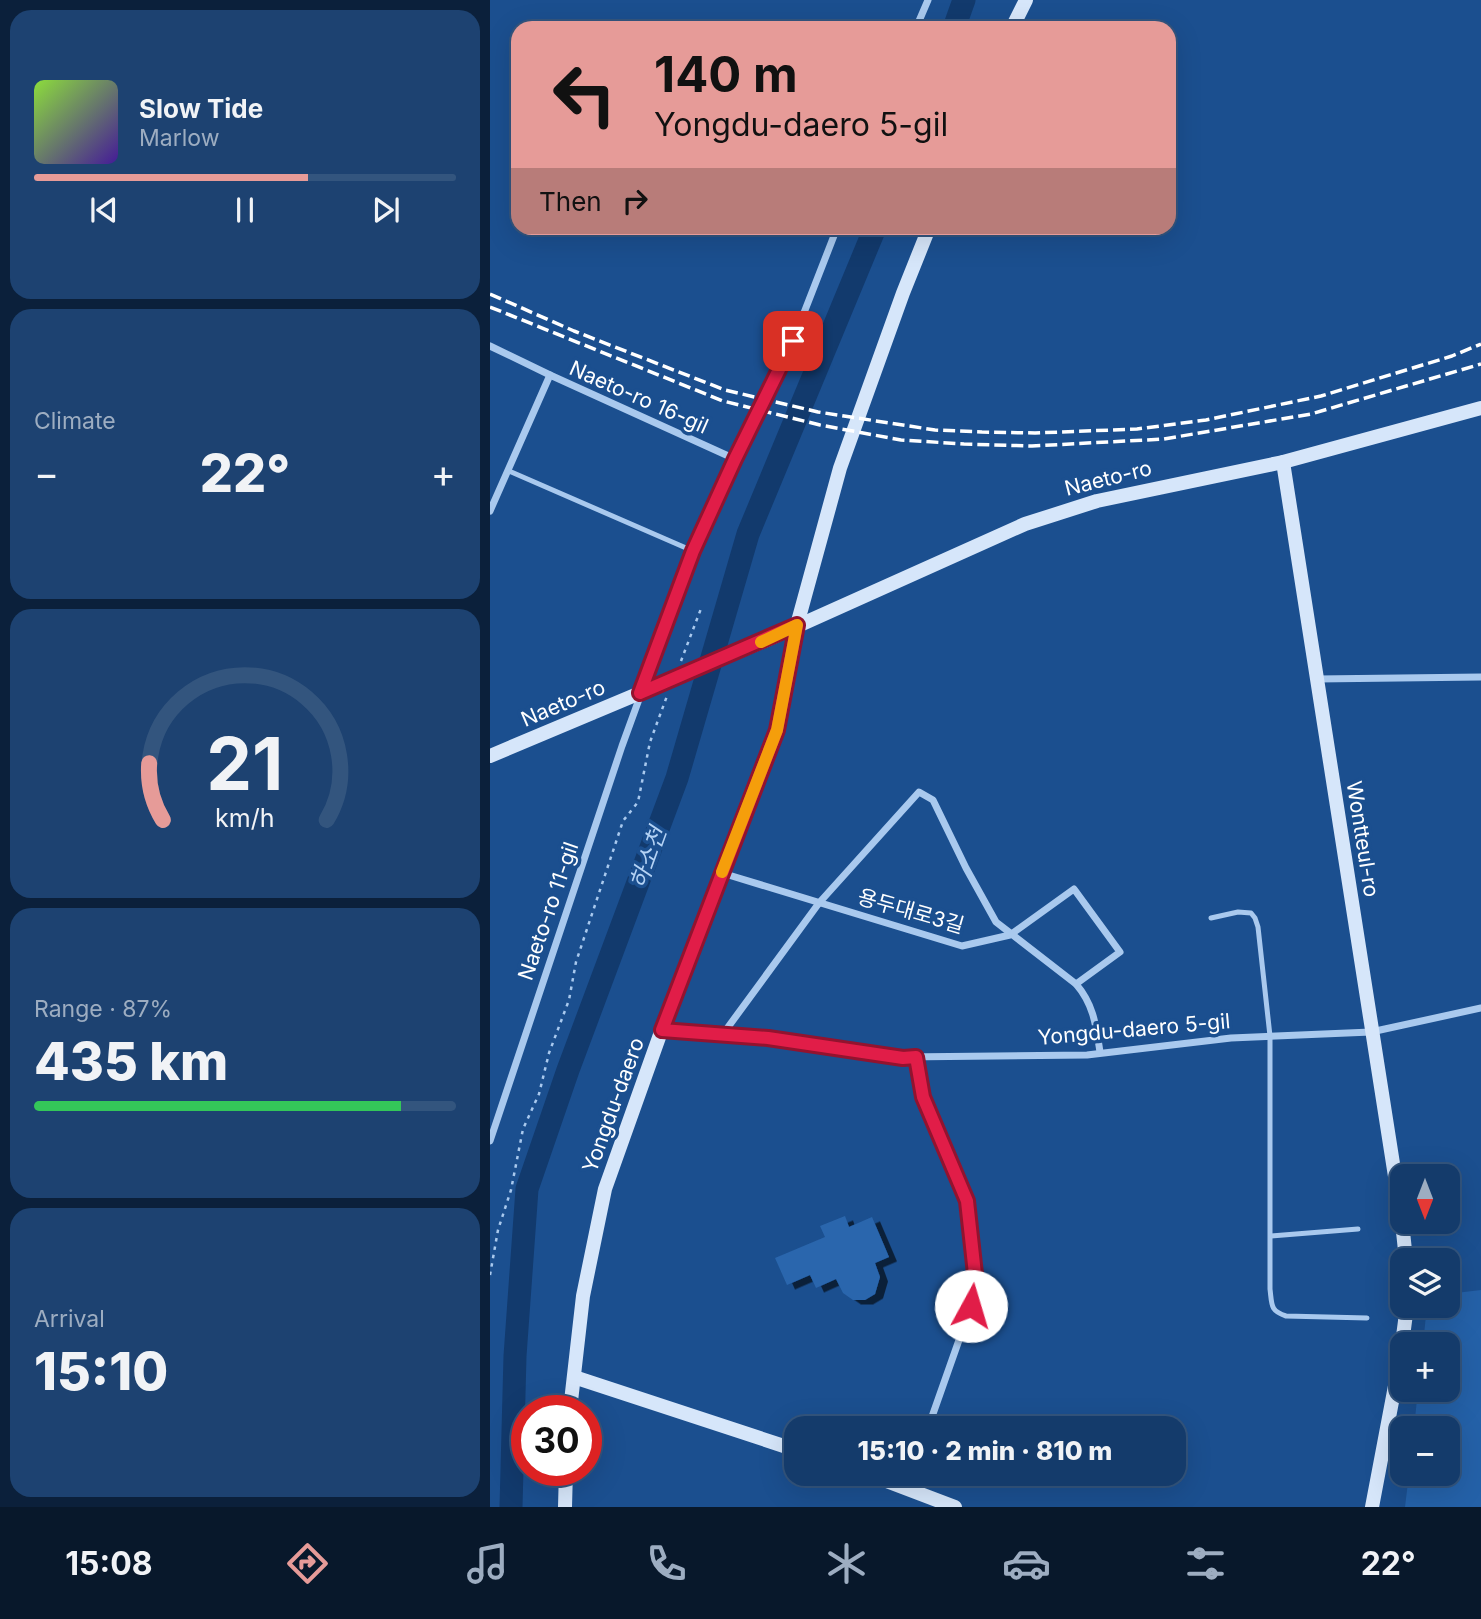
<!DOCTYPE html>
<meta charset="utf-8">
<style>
:root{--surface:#143b6b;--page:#1d4271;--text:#f1f3f6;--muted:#9dadc1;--line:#33557e;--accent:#e69b98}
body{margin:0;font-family:Inter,"Noto Sans KR",sans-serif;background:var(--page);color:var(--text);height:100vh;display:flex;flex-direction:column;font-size:26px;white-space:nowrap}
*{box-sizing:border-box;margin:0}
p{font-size:23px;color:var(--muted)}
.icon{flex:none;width:38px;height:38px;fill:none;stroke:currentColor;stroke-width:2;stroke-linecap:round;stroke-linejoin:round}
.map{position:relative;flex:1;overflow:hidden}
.details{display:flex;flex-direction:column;gap:10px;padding:10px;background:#0b203b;width:490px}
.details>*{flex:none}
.hud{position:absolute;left:21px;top:21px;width:665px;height:214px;border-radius:21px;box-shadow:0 7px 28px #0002,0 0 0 2px var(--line);background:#e69b98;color:#111;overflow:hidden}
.needle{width:46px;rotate:180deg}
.controls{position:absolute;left:900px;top:1164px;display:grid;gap:14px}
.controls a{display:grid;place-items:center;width:70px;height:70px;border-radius:14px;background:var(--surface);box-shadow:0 7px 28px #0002,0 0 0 2px var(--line);font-size:35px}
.speed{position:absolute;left:21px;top:1395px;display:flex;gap:14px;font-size:35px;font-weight:700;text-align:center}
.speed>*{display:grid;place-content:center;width:91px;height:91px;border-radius:50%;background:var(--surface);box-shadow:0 7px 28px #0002,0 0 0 2px var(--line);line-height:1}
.speed .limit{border:10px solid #d22;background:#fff;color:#111}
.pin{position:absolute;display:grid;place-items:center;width:60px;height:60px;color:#fff;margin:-30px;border-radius:14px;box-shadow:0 4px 10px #0006}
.me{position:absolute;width:77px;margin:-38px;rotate:6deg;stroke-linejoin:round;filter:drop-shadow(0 0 5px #0008)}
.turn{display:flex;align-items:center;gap:24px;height:147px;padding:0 28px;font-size:32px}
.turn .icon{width:91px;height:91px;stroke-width:2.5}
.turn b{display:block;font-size:49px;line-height:60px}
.then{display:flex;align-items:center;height:66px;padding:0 28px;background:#0003;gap:14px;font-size:26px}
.big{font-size:52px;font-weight:800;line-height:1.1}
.details .widget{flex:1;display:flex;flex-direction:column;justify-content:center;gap:10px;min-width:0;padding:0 24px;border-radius:21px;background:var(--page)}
.details .dial{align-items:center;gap:0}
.dial svg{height:182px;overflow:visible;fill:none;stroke:var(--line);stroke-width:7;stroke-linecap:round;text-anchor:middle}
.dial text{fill:var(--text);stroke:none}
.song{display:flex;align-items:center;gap:21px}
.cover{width:84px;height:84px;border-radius:10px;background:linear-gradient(135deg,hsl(90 70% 55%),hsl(260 70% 35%))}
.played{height:7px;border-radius:4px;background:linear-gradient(90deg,var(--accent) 65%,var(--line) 65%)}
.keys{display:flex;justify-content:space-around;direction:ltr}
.heat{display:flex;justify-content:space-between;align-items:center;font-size:38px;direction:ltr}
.charge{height:10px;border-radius:5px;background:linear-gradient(90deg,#34c759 87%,var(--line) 0)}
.trip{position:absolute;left:294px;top:1416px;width:402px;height:70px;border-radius:21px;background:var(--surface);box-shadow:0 7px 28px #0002,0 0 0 2px var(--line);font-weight:800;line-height:70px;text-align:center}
.tabs{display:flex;height:112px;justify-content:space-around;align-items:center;background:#08182b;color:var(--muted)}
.tabs .icon{width:49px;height:49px}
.tabs .on{color:var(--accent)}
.tabs b{font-size:32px;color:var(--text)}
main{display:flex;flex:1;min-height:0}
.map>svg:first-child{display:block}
.green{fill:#2461a8}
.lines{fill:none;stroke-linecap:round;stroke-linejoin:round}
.river{stroke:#123a6d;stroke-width:23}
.building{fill:#2a66ad;filter:url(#shadow)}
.path{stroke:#a9c9ee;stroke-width:2.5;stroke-dasharray:3.5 5;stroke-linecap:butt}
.lane{stroke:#a9c9ee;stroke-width:5}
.street{stroke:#a9c9ee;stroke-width:7}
.secondary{stroke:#d6e6fa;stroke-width:14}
.rail{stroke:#fff;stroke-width:3.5;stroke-dasharray:12 5;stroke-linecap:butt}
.route-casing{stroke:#92132f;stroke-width:18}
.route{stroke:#e11d48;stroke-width:12}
.slow{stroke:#f59e0b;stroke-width:12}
.labels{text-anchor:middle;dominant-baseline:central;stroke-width:7;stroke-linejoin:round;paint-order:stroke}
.street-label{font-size:21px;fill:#fff;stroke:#1b4f8f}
.water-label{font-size:23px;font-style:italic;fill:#b5d3f5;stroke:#1b4f8f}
</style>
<main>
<section class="details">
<div class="widget">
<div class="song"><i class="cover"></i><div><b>Slow Tide</b><p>Marlow</p></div></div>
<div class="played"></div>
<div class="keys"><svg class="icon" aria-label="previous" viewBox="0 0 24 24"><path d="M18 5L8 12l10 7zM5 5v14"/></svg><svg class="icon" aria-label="pause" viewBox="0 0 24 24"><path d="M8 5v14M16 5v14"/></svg><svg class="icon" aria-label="next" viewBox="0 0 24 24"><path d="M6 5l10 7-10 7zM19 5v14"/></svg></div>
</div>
<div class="widget"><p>Climate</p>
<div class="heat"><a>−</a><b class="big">22°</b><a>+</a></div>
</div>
<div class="widget dial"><svg viewBox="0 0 100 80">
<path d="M14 69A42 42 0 1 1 86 69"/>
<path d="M14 69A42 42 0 0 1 8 44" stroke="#e69b98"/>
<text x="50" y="56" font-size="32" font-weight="700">21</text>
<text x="50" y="72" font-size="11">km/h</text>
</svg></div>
<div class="widget"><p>Range · 87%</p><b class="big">435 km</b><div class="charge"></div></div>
<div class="widget"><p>Arrival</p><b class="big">15:10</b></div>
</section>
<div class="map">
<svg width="991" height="1507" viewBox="0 0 991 1507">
<defs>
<filter id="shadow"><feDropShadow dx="8" dy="4.5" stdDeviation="0" flood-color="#0009"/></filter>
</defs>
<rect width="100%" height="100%" fill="#1b4f8f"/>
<!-- green -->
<path class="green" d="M991,1290V1507H915L919,1474H957V1428H924L928,1390H957V1344H933L937,1306H957V1294Z"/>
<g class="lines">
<!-- river -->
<g class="river">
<path d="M464,28L474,0"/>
<path d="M21,1507L25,1356L37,1189L78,1070L187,778L258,534L385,228"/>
</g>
</g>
<!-- building -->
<path class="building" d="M355,1216L359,1227L382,1217L399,1257L385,1263L390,1277L385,1294L375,1300H363L353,1293L346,1279L326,1288L320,1275L297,1285L285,1258L335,1237L330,1226Z"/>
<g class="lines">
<!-- path -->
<g class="path">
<path d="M191,661L212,606"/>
<path d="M0,1275L8,1230L21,1190L33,1129L49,1094L59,1053L79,1000L86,962L133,821L148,802L160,742L177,696"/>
</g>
<!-- lane -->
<g class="lane">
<path d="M19,471L203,551"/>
<path d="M721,918L748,912L761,913L765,918L768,927L780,1036V1289C782,1305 780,1311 796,1316L877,1318"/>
<path d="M781,1236L868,1229"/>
</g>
<!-- street -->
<g class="street">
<path d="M426,28L438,0"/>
<path d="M0,346L60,375"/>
<path d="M0,511L60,375L245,459"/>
<path d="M827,679L991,677"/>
<path d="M232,873L472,946L520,935L584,889L630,952L586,984"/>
<path d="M172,1029L278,1038L413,1057L597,1055L741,1038L881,1032L991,1008"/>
<path d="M233,1034L329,903L429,792L443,800L476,868L506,922L586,984C604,1005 606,1026 610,1052"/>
<path d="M426,1057L433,1097L477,1201L486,1283L481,1306L438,1428"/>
<path d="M0,1141L132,746L203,551L245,459L303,341L347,228"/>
<path d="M416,1487L421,1474"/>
</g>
<!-- secondary -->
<g class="secondary">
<path d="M522,28L536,0"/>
<path d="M793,462L912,1221"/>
<path d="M0,756L274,641L535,524L607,501L793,462L991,408"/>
<path d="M912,1222L916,1260"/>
<path d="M912,1344L917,1306"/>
<path d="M84,1377L306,1450"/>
<path d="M80,1410L93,1296L115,1189L172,1029L287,730L307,625L350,468L413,293L439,228"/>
<path d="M378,1474L465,1507"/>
<path d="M75,1507L76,1470"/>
<path d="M882,1507L912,1349"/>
</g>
<!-- rail -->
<g class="rail">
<path d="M0,294L84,331L235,390L328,412L445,430L492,432L545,433L647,429L716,420L831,396L962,356L991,344"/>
<path d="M0,307L233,401L330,425L411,440L474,444L542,446L674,439L821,414L991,364"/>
</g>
</g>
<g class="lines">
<defs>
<path id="route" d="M303,341L245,459L203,551L150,693L307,625L287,730L172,1030L278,1038L413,1058L426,1057L433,1097L477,1201L486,1283L481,1306"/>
</defs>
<!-- route casing -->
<use href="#route" class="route-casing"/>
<!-- route -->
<use href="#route" class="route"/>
<!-- slow -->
<path class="slow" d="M232,872L287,730L307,625L271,642"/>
</g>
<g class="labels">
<!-- street labels -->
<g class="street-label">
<text transform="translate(149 397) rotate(24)">Naeto-ro 16-gil</text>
<text transform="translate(618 478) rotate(-14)">Naeto-ro</text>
<text transform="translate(73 703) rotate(-23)">Naeto-ro</text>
<text transform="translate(873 839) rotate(81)">Wontteul-ro</text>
<text transform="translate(58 911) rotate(-71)">Naeto-ro 11-gil</text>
<text transform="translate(421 911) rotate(16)">용두대로3길</text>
<text transform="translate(644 1029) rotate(-5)">Yongdu-daero 5-gil</text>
<text transform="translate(123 1105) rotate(-70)">Yongdu-daero</text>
</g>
<!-- water labels -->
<g class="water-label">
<text transform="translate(158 858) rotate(-70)">하소천</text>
</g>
</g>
</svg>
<div class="controls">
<a><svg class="needle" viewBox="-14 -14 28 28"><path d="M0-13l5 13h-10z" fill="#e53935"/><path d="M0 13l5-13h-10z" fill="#9dadc1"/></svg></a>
<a><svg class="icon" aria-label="layers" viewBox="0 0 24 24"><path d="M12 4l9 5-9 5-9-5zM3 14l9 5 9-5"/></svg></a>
<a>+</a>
<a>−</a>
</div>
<div class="speed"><div class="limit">30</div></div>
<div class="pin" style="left:303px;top:341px;background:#d93025"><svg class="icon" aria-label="arrive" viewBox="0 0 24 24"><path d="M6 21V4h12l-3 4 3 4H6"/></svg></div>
<svg class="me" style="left:481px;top:1306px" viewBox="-20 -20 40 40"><circle r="19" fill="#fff"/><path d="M0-13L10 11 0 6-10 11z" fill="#e11d48"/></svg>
<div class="trip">15:10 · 2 min · 810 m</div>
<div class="hud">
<div class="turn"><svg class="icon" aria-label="left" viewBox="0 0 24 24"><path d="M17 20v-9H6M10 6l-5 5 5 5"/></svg><div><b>140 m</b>Yongdu-daero 5-gil</div></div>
<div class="then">Then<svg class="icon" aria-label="right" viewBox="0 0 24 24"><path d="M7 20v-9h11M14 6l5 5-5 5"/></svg></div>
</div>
</div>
</main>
<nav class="tabs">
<b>15:08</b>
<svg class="icon on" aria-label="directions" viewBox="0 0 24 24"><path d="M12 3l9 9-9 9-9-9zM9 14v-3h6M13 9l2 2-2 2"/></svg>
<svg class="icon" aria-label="music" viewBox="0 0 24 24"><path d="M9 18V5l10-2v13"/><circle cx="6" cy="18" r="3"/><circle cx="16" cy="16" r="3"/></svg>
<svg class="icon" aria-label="phone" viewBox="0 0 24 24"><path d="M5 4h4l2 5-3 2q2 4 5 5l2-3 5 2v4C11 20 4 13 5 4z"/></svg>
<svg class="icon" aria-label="climate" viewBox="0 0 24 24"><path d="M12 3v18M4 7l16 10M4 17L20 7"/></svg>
<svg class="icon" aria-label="car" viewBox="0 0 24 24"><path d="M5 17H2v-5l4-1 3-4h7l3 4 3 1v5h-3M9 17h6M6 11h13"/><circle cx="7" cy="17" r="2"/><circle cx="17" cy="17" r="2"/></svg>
<svg class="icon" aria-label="filters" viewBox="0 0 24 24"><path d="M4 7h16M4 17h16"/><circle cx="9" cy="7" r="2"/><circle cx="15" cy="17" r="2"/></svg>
<b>22°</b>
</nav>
